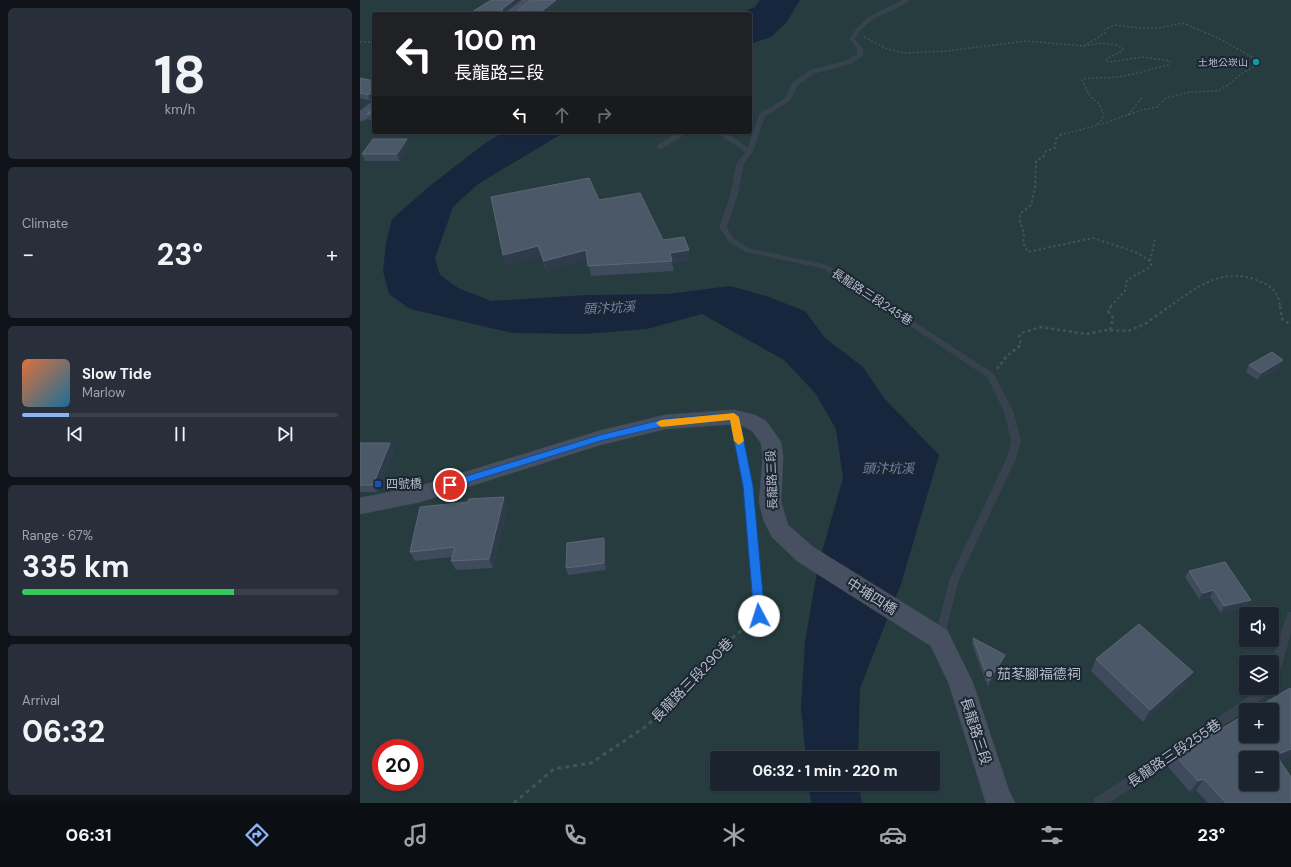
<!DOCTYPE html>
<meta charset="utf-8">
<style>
:root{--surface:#1b232e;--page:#282f3a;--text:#f1f3f6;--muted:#a0a4aa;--line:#39404a;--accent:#8ab4f8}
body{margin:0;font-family:"DM Sans","Noto Sans TC",sans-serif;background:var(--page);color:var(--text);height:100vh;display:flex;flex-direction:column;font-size:15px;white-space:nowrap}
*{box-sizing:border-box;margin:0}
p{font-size:13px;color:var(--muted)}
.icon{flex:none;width:22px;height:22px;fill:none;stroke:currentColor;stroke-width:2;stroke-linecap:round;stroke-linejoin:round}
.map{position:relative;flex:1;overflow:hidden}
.panel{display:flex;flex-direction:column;gap:8px;padding:8px;background:#0f1319;width:360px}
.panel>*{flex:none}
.top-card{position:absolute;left:12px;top:12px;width:380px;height:122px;border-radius:4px;box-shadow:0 1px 3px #0004,0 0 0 1px var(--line);background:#202124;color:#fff;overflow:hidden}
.controls{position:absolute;left:879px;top:607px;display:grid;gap:8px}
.controls a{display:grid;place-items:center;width:40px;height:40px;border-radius:4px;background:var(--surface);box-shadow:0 1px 3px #0004,0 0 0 1px var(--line);font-size:20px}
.speed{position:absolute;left:12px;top:739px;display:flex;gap:8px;font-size:20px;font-weight:700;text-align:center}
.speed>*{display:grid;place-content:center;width:52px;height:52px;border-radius:50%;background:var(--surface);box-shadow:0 1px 3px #0004,0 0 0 1px var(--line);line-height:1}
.speed .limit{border:6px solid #d22;background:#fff;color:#111}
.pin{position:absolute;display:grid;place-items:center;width:34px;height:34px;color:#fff;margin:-17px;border:2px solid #fff;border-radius:50%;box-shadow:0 1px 4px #0007}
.me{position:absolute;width:44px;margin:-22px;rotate:355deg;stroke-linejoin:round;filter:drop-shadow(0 0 3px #0008)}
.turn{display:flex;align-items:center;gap:14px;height:84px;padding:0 16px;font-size:18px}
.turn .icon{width:52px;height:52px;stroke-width:2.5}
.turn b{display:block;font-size:28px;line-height:34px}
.lanes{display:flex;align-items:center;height:38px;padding:0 16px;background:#0003;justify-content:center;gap:20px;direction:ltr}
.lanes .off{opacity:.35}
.big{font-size:30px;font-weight:700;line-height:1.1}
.panel .widget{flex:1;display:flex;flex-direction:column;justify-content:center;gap:6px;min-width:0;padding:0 14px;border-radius:6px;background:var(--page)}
.panel .dial{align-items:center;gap:0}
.dial b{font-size:52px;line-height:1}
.song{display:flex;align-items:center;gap:12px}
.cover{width:48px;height:48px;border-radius:6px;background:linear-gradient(135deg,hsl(20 70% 55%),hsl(200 70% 35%))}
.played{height:4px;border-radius:2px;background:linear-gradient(90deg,var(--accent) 15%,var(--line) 15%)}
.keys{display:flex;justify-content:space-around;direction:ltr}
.heat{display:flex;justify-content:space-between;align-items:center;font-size:22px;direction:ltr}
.charge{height:6px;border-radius:3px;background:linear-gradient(90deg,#34c759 67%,var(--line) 0)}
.trip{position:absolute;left:350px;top:751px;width:230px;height:40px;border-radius:4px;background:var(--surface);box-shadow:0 1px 3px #0004,0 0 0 1px var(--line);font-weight:700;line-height:40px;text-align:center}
.tab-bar{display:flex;height:64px;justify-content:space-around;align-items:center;background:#0b0e12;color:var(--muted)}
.tab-bar .icon{width:28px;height:28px}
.tab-bar .selected{color:var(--accent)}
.tab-bar b{font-size:18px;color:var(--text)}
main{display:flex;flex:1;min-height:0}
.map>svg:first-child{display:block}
.green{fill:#263c3f;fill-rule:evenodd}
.water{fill:#17263c}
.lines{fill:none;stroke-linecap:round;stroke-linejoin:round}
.lane-casing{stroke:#414a57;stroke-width:1}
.secondary-casing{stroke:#414a57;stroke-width:1}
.path-far3{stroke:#3f5557;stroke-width:1.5;stroke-dasharray:2 2;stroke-linecap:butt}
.path-far2{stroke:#3f5557;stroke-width:2;stroke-dasharray:2.5 2.5;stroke-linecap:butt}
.path-far1{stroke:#3f5557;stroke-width:2.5;stroke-dasharray:3 3;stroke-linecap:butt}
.path{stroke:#3f5557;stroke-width:3;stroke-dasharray:4 4;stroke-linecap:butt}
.lane{fill:#38414e;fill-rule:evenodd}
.secondary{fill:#465061;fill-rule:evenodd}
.wall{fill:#3f4b5c}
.shaded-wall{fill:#2f3b4b}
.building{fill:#4b5868;stroke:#5c6777;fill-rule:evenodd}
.route{fill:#1a73e8;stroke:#114b97}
.slow{fill:#f59e0b}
.culture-dot{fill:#0f9aa8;stroke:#1d2633;stroke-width:1.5}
.transit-dot{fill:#1a4fb4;stroke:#1d2633;stroke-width:1.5}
.worship-dot{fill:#6b7280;stroke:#1d2633;stroke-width:1.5}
.labels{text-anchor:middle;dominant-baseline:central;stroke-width:4;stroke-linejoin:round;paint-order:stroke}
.far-poi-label{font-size:10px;fill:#b4bcc9;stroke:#1d2633;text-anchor:end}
.street-label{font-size:12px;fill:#b4bcc9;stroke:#1d2633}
.poi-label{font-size:12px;fill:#b4bcc9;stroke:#1d2633;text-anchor:start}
.water-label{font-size:13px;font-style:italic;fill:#6d86a8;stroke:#1d2633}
.near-street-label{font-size:14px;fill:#b4bcc9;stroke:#1d2633}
.near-poi-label{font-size:14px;fill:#b4bcc9;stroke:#1d2633;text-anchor:start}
</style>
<main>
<section class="panel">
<div class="widget dial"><b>18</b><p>km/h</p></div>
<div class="widget"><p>Climate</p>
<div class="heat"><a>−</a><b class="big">23°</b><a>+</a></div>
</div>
<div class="widget">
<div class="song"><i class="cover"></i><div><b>Slow Tide</b><p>Marlow</p></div></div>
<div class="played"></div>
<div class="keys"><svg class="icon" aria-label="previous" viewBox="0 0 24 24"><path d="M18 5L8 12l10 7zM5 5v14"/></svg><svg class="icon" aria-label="pause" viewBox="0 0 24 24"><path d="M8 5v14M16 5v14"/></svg><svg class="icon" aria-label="next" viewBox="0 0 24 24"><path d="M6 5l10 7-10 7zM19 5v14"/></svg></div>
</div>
<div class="widget"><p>Range · 67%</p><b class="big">335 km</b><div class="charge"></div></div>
<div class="widget"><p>Arrival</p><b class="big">06:32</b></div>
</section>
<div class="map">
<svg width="931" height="803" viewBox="0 0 931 803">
<rect width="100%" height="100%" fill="#242f3e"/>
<!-- green -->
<path class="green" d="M0,0H931V803H0ZM14,14H390V132H14ZM886,614H912V640H886ZM886,662H912V688H886ZM886,710H912V736H886ZM21,748H55V782H21ZM357,758H573V784H357ZM886,758H912V784H886Z"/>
<!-- water -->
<g class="water">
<path d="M400,0H440L426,23L411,37L390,44V14H378L395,7Z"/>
<path d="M144,132H205L118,184L93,207L75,258L80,275L98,288L131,301L226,295L308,294L370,286L406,296L445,311L465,338L503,367L524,398L579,455L541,584L500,688L498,758H446L441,708L445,642L458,566L483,478L476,429L456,394L424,360L342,314L287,329L224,334L152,333L50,309L29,294L23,271L26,243L32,219L71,185L124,144Z"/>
<path d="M449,784H499L502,803H451Z"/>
</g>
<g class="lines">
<defs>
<g id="lane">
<path d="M544,0H549C528,15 509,13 494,39L502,48V56L491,63L454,73L437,85L429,101L404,116L392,152L383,164L377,195L366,227L373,239L389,249L468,266L633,374L652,410L660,440L656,457L598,580L584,636L583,639L580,640L577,639L576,636L590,580L648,457L652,440L644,410L628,377L464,268L385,251L369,241L360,227L371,195L377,164L386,152L362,135L353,132L366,133L388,149L400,114L425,99L433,83L450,71L487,61L498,54V48L490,39C504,15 521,12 544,0Z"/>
<path d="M319,132H327L302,148H298V146Z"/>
<path d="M374,414L378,417L392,486L403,616L402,619L399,620L396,619L395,616L384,486L370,417Z"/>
<path d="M931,613V631L917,678L915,681L912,682V663L927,617L928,614Z"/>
<path d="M912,687L913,688L911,691L885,710L748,803H734L735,799L879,704L901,688H912Z"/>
</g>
<g id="secondary">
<path d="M162,0H174L156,14H144Z"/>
<path d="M14,103V113L5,120L0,121V111L9,104Z"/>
<path d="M374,410L395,415L406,421L421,442L423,456L421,502L428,525L453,547L587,630L613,683L649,791L655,803H626L589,684L571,646L437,561L412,537L404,521L399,502L403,456L401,443L392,431L383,426L374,424L305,429L240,445L60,502L0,514V498L60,486L239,431L305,415Z"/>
</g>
</defs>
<!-- lane casing -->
<use href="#lane" class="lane-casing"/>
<!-- secondary casing -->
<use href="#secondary" class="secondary-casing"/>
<!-- path-far3 -->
<g class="path-far3">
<path d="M504,37L527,49L543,53L586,51L666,41L724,46L741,43L757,45L763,49C759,55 750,56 745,60L749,62L783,57L810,61L808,65C791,69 774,75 756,77C746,79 730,76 722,80L730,96L738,103L744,114L741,121L735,125"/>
<path d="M0,42H14"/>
<path d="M768,115L782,97"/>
<path d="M700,135L742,124L782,110L797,107L806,98L829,92L858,91L870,84L881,74L897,65L896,59L858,38L823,23L798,28H780L755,25L745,29V33L724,46"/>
</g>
<!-- path-far2 -->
<g class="path-far2">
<path d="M701,134L696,139L695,148L686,151L683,157L676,161L675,188L671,205L661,213L659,218L664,234L663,243L668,252L733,238L778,253L790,261L791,265L787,269L767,280L765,291L750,307"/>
<path d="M790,261L795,240"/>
<path d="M809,307C838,286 864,265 901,282C913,287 919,294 920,307"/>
</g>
<!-- path-far1 -->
<g class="path-far1">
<path d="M920,306L922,319L931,325"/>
<path d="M750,330L753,318L748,311L751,306"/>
<path d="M637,369L647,356L661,345L659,337L661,333L681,327L726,334L747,330L768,331L785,324L810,306"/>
</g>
<!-- path -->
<path class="path" d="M154,803L194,769L231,763L288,725L315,694L329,685L362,646L391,623"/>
<!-- lane -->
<use href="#lane" class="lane"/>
<!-- secondary -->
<use href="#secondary" class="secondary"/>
</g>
<!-- wall -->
<g class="wall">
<path d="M0,78L14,81V98L10,101L0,98Z"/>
<path d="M7,114H14V121L9,120Z"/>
<path d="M49,146L39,161H5L2,154Z"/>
<path d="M239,200L303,240L330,260L312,263L314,271L231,276L228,260L186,271L181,256L146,265L143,255Z"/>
<path d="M889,365L920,367L898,380L886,372Z"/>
<path d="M0,443H30L34,450L17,492H0Z"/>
<path d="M144,497L148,506L133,568L96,570L91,561L92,557L55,561L50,552L108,502Z"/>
<path d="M246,545V570L208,575L206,568Z"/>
<path d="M829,571L887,606L861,613L850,597L839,599L825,577Z"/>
<path d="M613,638L643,661L628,687L612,644Z"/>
<path d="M736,659L826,684L783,722L731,671Z"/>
<path d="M931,690V757L920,761L931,803H848L836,790L830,792L808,767L816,756Z"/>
</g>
<!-- shaded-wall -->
<g class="shaded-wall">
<path d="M154,0H160L143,13L142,12V9Z"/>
<path d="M196,0H201L183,14H178Z"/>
<path d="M14,91V98L10,101L8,95Z"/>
<path d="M47,139L49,146L39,161L37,154Z"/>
<path d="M178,246L181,256L146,265L143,255Z"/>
<path d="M226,250L229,260L186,271L184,261Z"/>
<path d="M329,250L330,260L312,263L310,253Z"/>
<path d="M923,360L920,367L898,380L901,373Z"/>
<path d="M30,443L34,450L17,492L13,485Z"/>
<path d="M144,497L148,506L133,568L129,559Z"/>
<path d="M244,538L246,545V570L244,563Z"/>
<path d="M854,590L850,597L839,599L843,593Z"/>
<path d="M891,600L887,606L861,613L864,606Z"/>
<path d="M645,655L643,661L628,687L629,681Z"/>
<path d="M833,672L826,684L783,722L790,710Z"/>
<path d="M931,749V757L912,764L916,755Z"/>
<path d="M844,779L836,790L830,792L838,781Z"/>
</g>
<!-- building -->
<g class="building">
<path d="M131,0H154L142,9V12H156L171,0H196L178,14H109Z"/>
<path d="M0,78L14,81V91L8,95L0,93Z"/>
<path d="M14,107V114H7Z"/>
<path d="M13,139H47L37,154H2Z"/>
<path d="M229,178L239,200L280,193L303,240L324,237L329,250L310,253L312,261L228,266L226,250L184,261L178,246L143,255L131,197Z"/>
<path d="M912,352L923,360L901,373L889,365Z"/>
<path d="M0,443H30L13,485H0Z"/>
<path d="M144,497L129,559L91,561L95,547L50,552L60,507L108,502L109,499Z"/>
<path d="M244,538V563L206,568L207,543Z"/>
<path d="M865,562L891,600L864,606L854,590L843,593L829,571Z"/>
<path d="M779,624L833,672L790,710L736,659Z"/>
<path d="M613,638L645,655L629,681Z"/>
<path d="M930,688L931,690V749L916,755L931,777V803H866L844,779L838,781L816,756L886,714V736H912V710H893ZM886,758H912V784H886Z"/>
</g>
<!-- route -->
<path class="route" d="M374,413L379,417L393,486L405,616L403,619L399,621L395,619L394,616L383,486L370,420L304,426L292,429L240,441L90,488L87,487L85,485L87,482L240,435L304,419Z"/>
<!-- slow -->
<path class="slow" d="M374,413L379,417L384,441L379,445L374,441L370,420L301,427L296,423L301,420Z"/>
<!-- markers -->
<circle class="culture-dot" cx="896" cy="62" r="4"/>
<rect class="transit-dot" x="14" y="480" width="8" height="8" rx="2"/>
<circle class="worship-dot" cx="629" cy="674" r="4"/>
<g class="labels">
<!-- far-poi labels -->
<g class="far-poi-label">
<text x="888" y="62">土地公崁山</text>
</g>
<!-- street labels -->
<g class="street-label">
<text transform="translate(512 297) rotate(33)">長龍路三段245巷</text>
<text transform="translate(412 480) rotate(-92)">長龍路三段</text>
</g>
<!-- poi labels -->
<g class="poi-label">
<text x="26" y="484">四號橋</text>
</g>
<!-- water labels -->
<g class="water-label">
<text transform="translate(249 308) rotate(-3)">頭汴坑溪</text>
<text x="528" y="468">頭汴坑溪</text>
</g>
<!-- near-street labels -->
<g class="near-street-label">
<text transform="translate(512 596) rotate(32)">中埔四橋</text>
<text transform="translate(332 680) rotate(-46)">長龍路三段290巷</text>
<text transform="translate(616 731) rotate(72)">長龍路三段</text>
<text transform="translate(814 753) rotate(-34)">長龍路三段255巷</text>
</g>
<!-- near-poi labels -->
<g class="near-poi-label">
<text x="637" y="674">茄苳腳福德祠</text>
</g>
</g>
</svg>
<div class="controls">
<a><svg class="icon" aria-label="sound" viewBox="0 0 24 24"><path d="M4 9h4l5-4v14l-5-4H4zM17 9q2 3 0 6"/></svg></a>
<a><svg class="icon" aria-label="layers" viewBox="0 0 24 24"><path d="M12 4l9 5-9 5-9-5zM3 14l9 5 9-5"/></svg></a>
<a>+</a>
<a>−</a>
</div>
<div class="speed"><div class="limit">20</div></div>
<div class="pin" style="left:90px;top:485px;background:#d93025"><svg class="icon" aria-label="arrive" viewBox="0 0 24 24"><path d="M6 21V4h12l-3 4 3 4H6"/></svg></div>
<svg class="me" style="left:399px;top:616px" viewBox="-20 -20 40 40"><circle r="19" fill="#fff"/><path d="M0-13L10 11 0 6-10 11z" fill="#1a73e8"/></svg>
<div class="trip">06:32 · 1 min · 220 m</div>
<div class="top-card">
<div class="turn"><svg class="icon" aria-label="left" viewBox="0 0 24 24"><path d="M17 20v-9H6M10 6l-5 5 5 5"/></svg><div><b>100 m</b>長龍路三段</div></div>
<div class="lanes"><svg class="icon" aria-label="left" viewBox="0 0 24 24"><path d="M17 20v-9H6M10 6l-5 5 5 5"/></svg><svg class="icon off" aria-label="ahead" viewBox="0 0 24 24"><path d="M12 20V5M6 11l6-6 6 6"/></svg><svg class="icon off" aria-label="right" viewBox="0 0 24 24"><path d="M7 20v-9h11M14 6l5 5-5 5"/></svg></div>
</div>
</div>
</main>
<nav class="tab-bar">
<b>06:31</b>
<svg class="icon selected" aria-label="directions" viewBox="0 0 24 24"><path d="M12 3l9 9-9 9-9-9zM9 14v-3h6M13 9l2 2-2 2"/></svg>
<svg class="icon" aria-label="music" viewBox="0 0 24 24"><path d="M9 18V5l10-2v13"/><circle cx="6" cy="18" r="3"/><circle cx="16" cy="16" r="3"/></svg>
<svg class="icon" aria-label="phone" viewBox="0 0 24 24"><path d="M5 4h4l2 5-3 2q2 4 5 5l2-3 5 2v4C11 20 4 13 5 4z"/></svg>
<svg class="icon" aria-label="climate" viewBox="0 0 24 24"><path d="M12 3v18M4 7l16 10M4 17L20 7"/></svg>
<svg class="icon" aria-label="car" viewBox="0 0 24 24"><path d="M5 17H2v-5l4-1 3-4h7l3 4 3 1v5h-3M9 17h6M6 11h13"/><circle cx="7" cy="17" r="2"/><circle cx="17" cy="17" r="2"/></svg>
<svg class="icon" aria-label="filters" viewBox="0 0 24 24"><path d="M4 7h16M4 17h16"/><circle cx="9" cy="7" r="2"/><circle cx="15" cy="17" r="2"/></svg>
<b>23°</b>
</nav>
